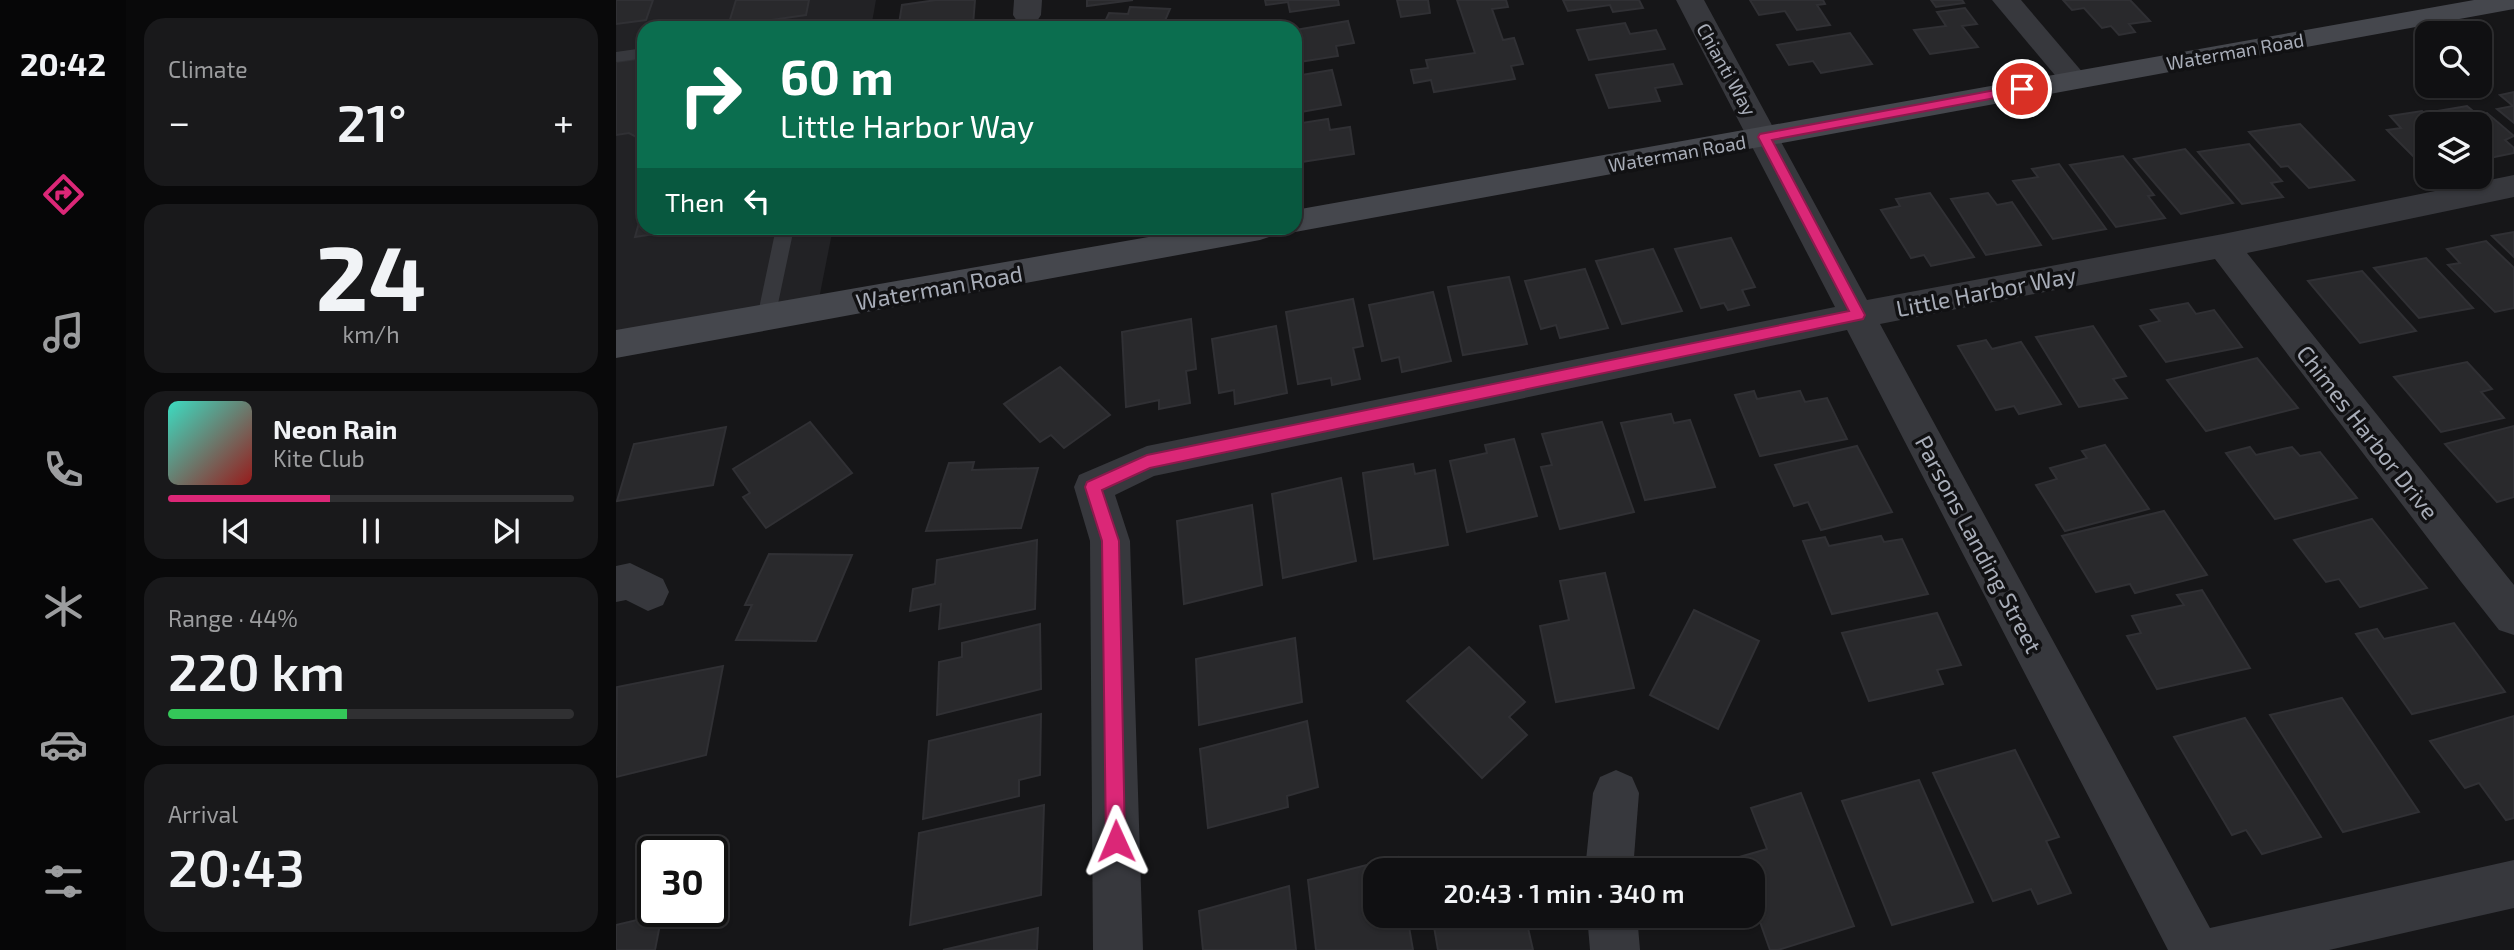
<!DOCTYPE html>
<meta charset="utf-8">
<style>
:root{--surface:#101012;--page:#19191b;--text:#f1f3f6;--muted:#9c9d9f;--line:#303032;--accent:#db2777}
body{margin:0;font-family:"Exo 2",sans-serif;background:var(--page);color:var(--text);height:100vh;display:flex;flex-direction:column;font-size:26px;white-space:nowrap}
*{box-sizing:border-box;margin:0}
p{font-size:23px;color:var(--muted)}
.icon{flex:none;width:38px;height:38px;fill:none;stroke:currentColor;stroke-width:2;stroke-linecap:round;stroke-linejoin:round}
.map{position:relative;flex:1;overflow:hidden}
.details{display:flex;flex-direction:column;gap:18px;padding:18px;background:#09090a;width:490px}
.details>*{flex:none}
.banner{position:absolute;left:21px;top:21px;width:665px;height:214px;border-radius:21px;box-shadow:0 2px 5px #0004,0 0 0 2px var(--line);background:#0b6e4f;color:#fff;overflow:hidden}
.fabs{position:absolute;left:1799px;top:21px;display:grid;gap:14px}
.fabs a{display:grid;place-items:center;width:77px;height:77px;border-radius:14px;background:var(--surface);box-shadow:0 2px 5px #0004,0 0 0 2px var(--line);font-size:35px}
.speed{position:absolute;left:21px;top:836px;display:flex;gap:14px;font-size:35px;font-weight:700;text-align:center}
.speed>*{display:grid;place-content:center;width:91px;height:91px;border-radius:50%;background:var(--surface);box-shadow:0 2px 5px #0004,0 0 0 2px var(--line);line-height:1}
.speed .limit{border:4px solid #111;border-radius:10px;background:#fff;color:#111}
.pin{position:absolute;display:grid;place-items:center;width:60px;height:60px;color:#fff;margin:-30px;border:4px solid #fff;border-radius:50%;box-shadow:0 2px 7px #0007}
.me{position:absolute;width:77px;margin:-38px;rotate:359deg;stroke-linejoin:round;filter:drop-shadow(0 0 5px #0008)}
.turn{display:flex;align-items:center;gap:24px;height:147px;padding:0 28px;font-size:32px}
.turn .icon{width:91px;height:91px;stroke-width:2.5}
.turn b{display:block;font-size:49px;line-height:60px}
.then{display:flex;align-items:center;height:66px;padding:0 28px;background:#0003;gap:14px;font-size:26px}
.big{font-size:52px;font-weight:600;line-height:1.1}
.details .card{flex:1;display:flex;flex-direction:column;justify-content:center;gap:10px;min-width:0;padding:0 24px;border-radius:21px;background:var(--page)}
.details .dial{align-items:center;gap:0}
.dial b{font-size:91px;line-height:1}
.song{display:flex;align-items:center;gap:21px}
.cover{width:84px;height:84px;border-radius:10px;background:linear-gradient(135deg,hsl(170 70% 55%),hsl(0 70% 35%))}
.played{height:7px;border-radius:4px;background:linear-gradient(90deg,var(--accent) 40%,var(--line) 40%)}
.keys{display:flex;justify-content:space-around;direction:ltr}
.heat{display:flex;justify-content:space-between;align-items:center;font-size:38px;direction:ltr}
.charge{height:10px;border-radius:5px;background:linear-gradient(90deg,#34c759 44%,var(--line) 0)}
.trip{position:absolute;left:747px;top:858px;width:402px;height:70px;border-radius:21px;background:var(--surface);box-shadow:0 2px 5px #0004,0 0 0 2px var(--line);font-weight:600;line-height:70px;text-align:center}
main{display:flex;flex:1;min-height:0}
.dock{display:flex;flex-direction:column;width:126px;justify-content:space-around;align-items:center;background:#060607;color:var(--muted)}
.dock .icon{width:49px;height:49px}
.dock .selected{color:var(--accent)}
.dock b{font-size:32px;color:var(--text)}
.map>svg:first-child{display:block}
.built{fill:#222225}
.building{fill:#29292c;stroke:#303034;stroke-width:2}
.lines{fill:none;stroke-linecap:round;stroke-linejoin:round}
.service{fill:#37383d;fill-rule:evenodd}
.minor{fill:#37383d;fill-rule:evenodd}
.secondary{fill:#45474d;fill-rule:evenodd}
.route{fill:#db2777;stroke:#8e194d;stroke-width:2}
.labels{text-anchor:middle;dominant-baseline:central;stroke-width:7;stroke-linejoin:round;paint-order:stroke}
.far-street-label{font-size:19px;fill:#a8adb8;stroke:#111113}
.street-label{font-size:23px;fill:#a8adb8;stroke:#111113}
</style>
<main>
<nav class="dock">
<b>20:42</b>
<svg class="icon selected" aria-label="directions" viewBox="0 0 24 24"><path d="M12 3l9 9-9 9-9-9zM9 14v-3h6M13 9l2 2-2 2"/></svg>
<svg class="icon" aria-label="music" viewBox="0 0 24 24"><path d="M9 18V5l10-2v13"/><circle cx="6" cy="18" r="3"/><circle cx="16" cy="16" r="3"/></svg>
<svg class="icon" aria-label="phone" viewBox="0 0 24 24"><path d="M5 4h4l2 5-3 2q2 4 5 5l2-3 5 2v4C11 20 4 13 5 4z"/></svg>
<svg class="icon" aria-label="climate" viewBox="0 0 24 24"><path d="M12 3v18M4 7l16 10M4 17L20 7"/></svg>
<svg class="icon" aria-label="car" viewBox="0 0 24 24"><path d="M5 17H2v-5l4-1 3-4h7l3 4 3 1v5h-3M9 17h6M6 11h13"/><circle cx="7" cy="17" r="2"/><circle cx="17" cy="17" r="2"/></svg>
<svg class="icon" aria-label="filters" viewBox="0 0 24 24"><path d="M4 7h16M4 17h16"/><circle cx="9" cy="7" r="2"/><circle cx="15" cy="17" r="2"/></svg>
</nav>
<section class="details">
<div class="card"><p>Climate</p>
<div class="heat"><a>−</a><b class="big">21°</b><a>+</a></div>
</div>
<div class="card dial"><b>24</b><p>km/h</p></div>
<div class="card">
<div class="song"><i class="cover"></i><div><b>Neon Rain</b><p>Kite Club</p></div></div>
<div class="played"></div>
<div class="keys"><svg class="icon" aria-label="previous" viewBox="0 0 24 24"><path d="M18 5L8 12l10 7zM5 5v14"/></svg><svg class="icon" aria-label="pause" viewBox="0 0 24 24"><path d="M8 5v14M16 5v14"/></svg><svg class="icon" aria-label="next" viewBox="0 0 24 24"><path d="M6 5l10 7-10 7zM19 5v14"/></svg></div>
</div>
<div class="card"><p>Range · 44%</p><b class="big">220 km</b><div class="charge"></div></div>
<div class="card"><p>Arrival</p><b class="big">20:43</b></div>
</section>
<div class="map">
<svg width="1898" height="950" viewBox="0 0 1898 950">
<rect width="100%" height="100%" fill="#161618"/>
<!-- built -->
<path class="built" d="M0,0H260L255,28H28V228H217L201,309L0,344Z"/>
<!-- building -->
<g class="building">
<path d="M0,0H37L30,20L0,24Z"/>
<path d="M120,0H193L190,15L112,26Z"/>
<path d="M320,0H359L357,25L258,28L283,24L286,5Z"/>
<path d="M471,0H517L471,6Z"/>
<path d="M649,0H722L723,5L674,12L672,2L650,5Z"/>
<path d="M781,0H812L814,13L785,17Z"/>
<path d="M841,0H890L892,7L876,9L887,40L898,38L907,64L895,66L899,79L818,92L815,80L798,83L795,70L812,68L810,60L859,53Z"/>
<path d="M947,0H1023L1027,8L997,12L994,5L952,11Z"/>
<path d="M1134,0H1207L1209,4L1201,5L1214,25L1181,30L1169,11L1143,15Z"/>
<path d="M1315,0H1346L1348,3L1320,7Z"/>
<path d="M1447,0H1514L1534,21L1513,24L1519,32L1503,35L1495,26L1486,28L1468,8L1456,10Z"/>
<path d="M514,7L554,9L548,23L524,22L521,28H486L493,13L512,14Z"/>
<path d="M1349,8L1361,24L1346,26L1362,47L1314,54L1298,30L1330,26L1321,12Z"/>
<path d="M732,21L738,43L720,46L722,56L683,62L679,30Z"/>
<path d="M1009,23L1014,34L1040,30L1049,49L973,60L961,30Z"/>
<path d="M1234,33L1256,64L1205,73L1197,61L1173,65L1161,45Z"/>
<path d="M28,58V141L13,133L0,135V62Z"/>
<path d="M1057,64L1066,84L1039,88L1044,101L993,108L980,75Z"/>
<path d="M716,70L725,105L679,113V76Z"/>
<path d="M1898,92V123L1881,109L1897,106L1884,95Z"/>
<path d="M1851,106L1862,115L1871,113L1898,136L1889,140L1898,148V153L1869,159L1864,155V124H1829L1816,112Z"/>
<path d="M1806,111L1820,124H1811V167H1808L1771,130L1785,128L1774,116Z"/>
<path d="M712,119L714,130L734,127L738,154L679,163V124Z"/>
<path d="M1684,124L1738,180L1693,188L1672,166L1665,167L1633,132Z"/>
<path d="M1633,144L1666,181L1655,183L1667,197L1626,204L1582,152Z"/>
<path d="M1569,149L1617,203L1565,214L1518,159Z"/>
<path d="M1507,156L1538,195L1532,196L1549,218L1500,227L1454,165Z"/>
<path d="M1443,164L1490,229L1437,239L1397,181L1422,177L1416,169Z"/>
<path d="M1314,193L1358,257L1315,266L1308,255L1295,258L1265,210L1284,206L1280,199Z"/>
<path d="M1372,193L1381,205L1396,202L1425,245L1370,255L1335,199Z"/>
<path d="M28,205V228H77L19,237Z"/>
<path d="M1898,232V257L1876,236Z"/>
<path d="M1115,238L1139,287L1126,290L1133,305L1112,310L1108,303L1085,308L1059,249Z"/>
<path d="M1870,241L1898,268V308L1879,312L1832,265L1844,263L1831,249Z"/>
<path d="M1037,249L1066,311L1006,324L980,261Z"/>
<path d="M1810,258L1857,308L1803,318L1758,268Z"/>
<path d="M969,269L992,328L944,338L940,325L925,329L909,281Z"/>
<path d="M1746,271L1800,331L1744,343L1692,281Z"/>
<path d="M893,277L911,344L847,355L832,287Z"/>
<path d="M817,292L835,361L786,372L783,357L766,361L753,305Z"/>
<path d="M737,299L747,346L737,348L744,379L716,385L715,378L682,384L670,312Z"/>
<path d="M1572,303L1580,314L1598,310L1626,347L1550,362L1524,326L1544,321L1535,310Z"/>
<path d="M575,319L580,369L570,371L574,403L543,409V400L510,407L506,332Z"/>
<path d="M660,326L671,393L619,404L618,390L603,393L596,339Z"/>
<path d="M1477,326L1510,376L1497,379L1511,398L1463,407L1420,337Z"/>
<path d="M1370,340L1376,349L1405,342L1445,404L1403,414L1398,406L1380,410L1342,346Z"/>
<path d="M1641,358L1682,408L1590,431L1551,380Z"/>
<path d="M1851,362L1876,389L1865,392L1888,418L1825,432L1778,377Z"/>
<path d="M444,367L494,415L448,448L435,435L424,442L388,404Z"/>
<path d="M1138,391L1141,399L1184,391L1189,402L1211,398L1231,439L1144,456L1119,395Z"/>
<path d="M1055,414L1058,423L1074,420L1099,487L1029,500L1005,423Z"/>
<path d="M194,422L236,473L150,528L127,497L134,493L117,469Z"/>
<path d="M986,422L1018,512L944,529L925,467L936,465L926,434Z"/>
<path d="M1898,426V497L1881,502L1829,444Z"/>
<path d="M110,427L97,485L1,501L18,444Z"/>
<path d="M898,439L921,516L851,532L834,461L871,453L869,445Z"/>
<path d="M1489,445L1533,509L1449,531L1420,485L1441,479L1434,468L1471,458L1466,451Z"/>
<path d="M1241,446L1276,512L1205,530L1192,502L1178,506L1159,465Z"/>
<path d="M1634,447L1640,455L1676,447L1684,456L1704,452L1741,498L1659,519L1610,453Z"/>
<path d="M358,462L356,470L422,468L405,528L310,531L333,463Z"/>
<path d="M797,464L799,474L819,470L832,545L758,559L747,473Z"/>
<path d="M725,478L740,561L667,578L656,494Z"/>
<path d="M636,505L646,585L568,604L561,521Z"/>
<path d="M1548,511L1591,575L1519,593L1514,584L1480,592L1446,536Z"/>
<path d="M1756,519L1811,588L1744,607L1723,579L1710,582L1678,540Z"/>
<path d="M1265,536L1268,542L1286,539L1312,594L1216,614L1187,541L1209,537L1213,546Z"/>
<path d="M421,540L419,609L323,629L325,604L294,611L297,589L319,584L321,560Z"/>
<path d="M153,554L236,555L200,641L120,640L136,605H129Z"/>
<path d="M989,573L1018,688L940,702L924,626L953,620L944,581Z"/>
<path d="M1586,590L1634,668L1541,689L1511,636L1525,633L1516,616L1568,605L1561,595Z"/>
<path d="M1078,610L1143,641L1102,729L1034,695Z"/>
<path d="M1321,613L1345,665L1321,670L1327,684L1253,701L1226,633Z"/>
<path d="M1838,623L1889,692L1796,714L1740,634L1761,629L1768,639Z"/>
<path d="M424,624L425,689L321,715L323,662L346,657V643Z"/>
<path d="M679,638L686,702L583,725L580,659Z"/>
<path d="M853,647L909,702L893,717L911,735L866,778L791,701Z"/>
<path d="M107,666L90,755L0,777L1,687Z"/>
<path d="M1726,698L1803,812L1727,832L1654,715Z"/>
<path d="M425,714L424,775L403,780V796L307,819L313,741Z"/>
<path d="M1898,716V818L1890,820L1863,783L1849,788L1814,741Z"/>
<path d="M1629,718L1705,837L1646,854L1630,830L1616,835L1558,737Z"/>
<path d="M691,721L702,787L671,796L672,807L592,828L584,749Z"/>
<path d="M1399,750L1443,837L1430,841L1455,893L1422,904L1415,889L1377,901L1317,773Z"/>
<path d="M1303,780L1357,902L1276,925L1226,801Z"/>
<path d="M1185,793L1238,926L1162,950H1154L1138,905V870H1125L1120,858L1151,849L1135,808Z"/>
<path d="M428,805L425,895L294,925L303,833Z"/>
<path d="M782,857L784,870H760V915H791L797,950H700L692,880Z"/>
<path d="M673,886L680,950H587L583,911Z"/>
<path d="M46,914L39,950H0V925Z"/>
<path d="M816,915H909L917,950H822Z"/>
<path d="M422,928L421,950H327Z"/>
</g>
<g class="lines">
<!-- service -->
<g class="service">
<path d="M28,48V58L0,62V52Z"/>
<path d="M160,228H178L159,318L157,323H143L141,318Z"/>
</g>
<!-- minor -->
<g class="minor">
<path d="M398,0H426L425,15L421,21L411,23L401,21L397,15Z"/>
<path d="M1060,0H1088L1251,300L1607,234L1898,175V197L1631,253L1898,585V635L1883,630L1846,583L1599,259L1264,324L1594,928L1898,860V908L1713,950H1552L1231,330L538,476L499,495L514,541L527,950H477L474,541L458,487L463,475L531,446L1219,307Z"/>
<path d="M1376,0H1405L1468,74L1472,80L1468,86L1458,89L1448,86Z"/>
<path d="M14,563L47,579L53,592L47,605L32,611L10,600L0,602V566Z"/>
<path d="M1000,770L1016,777L1023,793L1017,870H969L977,793L984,777Z"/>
<path d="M971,915H1021L1024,950H974Z"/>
</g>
<!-- secondary -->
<g class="secondary">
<path d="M1858,0H1898V9L679,232L667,228H679V210Z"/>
<path d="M584,228H660L656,236L644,240L0,358V330Z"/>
</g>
</g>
<!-- route -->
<path class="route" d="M1406,85L1411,86V92L1156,140L1249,315L1247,319L534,468L486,490L503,541L509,841L507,848L500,851L493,848L490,841L486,541L469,487L471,482L531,455L1233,311L1142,137L1144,134Z"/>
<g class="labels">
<!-- far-street labels -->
<g class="far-street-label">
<text transform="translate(1619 51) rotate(-10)">Waterman Road</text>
<text transform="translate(1111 69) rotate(61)">Chianti Way</text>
<text transform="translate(1061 153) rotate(-10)">Waterman Road</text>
</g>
<!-- street labels -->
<g class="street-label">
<text transform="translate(323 287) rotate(-10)">Waterman Road</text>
<text transform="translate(1370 291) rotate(-11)">Little Harbor Way</text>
<text transform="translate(1752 432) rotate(52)">Chimes Harbor Drive</text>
<text transform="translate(1363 544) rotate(62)">Parsons Landing Street</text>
</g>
</g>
</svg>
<div class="fabs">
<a><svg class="icon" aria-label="search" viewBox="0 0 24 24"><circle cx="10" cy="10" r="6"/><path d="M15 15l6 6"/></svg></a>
<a><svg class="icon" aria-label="layers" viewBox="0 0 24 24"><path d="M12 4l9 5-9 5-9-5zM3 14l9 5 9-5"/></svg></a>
</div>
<div class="speed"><div class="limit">30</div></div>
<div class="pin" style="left:1406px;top:89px;background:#d93025"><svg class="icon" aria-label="arrive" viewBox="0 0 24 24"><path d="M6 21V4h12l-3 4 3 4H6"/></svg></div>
<svg class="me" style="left:500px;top:841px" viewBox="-20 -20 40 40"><path d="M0-17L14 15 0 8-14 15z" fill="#db2777" stroke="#fff" stroke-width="4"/></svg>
<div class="trip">20:43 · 1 min · 340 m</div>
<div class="banner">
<div class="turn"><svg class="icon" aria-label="right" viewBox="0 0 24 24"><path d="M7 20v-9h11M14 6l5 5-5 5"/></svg><div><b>60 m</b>Little Harbor Way</div></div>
<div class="then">Then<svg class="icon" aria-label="left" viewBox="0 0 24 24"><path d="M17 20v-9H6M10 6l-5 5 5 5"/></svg></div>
</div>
</div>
</main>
